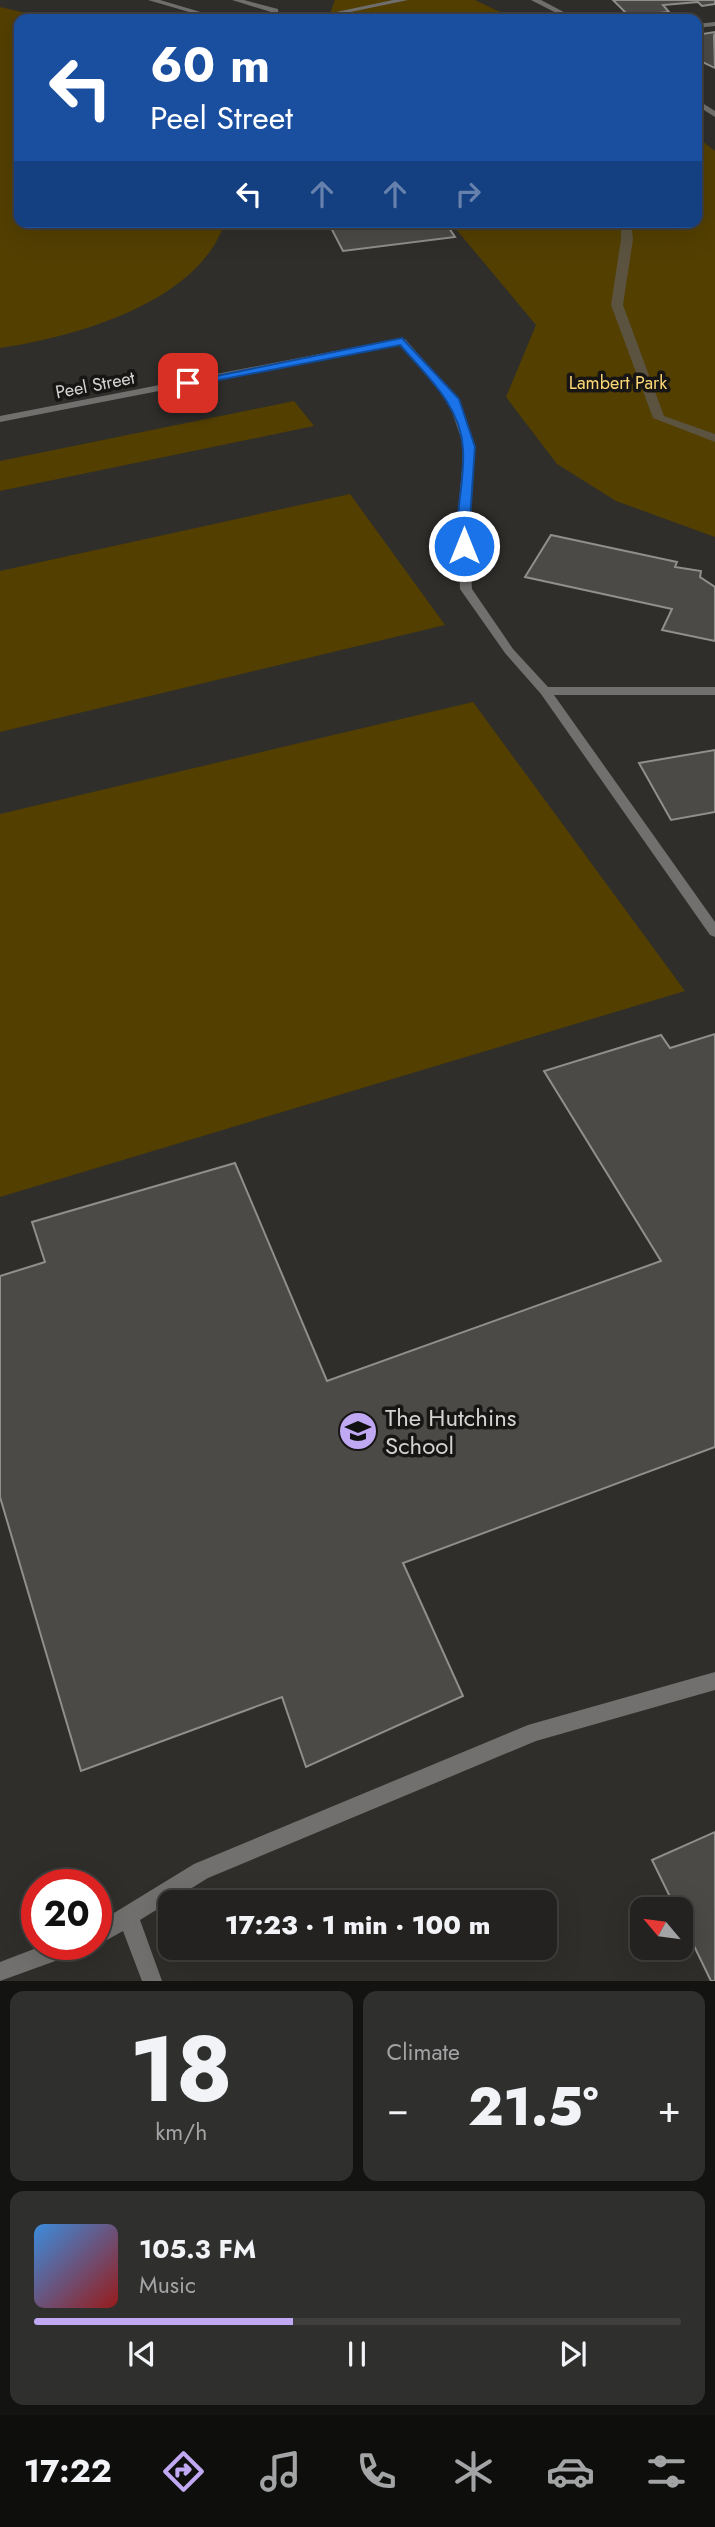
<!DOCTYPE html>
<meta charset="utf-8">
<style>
:root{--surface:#232220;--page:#2f2f2d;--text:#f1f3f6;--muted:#a3a4a5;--line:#403f3e;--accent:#c0a8f3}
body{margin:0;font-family:Jost,sans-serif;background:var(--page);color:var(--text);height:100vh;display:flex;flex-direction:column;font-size:26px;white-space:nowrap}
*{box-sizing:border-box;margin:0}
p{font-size:23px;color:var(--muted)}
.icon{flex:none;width:38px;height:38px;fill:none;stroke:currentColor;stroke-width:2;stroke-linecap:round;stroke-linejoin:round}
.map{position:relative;height:1981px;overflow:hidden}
.sheet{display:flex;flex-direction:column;gap:10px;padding:10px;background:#131312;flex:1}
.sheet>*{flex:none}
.hud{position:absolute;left:14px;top:14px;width:688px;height:214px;border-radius:14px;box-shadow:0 7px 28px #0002,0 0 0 2px var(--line);background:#1a4fa0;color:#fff;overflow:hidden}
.needle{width:46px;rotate:299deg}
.controls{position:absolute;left:630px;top:1897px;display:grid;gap:14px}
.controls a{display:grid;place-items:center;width:63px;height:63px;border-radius:14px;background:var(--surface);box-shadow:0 7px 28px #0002,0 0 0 2px var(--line);font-size:35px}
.speed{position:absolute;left:21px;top:1869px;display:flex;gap:14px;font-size:35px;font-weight:700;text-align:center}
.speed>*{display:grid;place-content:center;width:91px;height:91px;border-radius:50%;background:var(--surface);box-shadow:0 7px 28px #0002,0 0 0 2px var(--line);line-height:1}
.speed .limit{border:10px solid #d22;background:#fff;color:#111}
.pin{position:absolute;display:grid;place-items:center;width:60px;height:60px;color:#fff;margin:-30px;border-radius:14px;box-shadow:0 4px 10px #0006}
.me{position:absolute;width:77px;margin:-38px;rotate:0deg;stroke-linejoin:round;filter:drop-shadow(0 0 5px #0008)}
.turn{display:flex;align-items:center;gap:24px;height:147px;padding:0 21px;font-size:32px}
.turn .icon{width:91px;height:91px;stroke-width:2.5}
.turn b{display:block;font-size:49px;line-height:60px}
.lanes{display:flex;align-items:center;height:66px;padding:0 21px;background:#0003;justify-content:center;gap:35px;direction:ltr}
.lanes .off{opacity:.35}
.big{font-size:52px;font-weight:800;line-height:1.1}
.sheet .widget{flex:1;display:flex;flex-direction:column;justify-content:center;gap:10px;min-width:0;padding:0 24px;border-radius:14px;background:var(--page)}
.sheet .dial{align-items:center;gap:0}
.dial b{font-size:91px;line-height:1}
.song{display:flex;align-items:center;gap:21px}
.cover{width:84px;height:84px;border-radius:10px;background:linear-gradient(135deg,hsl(210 70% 55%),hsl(0 70% 35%))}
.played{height:7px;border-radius:4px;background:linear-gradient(90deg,var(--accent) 40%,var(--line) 40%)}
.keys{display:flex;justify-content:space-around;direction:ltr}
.heat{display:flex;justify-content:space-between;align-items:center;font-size:38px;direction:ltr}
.sheet .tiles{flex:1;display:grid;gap:10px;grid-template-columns:1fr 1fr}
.widget:last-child{grid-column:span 2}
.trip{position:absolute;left:158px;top:1890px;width:399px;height:70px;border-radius:14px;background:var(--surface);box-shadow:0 7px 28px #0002,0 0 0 2px var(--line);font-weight:800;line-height:70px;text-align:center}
.menu{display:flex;height:112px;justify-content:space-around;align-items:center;background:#0e0e0d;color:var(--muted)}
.menu .icon{width:49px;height:49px}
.menu .on{color:var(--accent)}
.menu b{font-size:32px;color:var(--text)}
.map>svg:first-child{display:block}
.green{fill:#533f00}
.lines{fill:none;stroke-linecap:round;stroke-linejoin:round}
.stream{fill:#5b533f;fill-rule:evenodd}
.building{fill:#4b4a46;stroke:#908f8b;stroke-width:2}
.service{fill:#71706f;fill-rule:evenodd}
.minor{fill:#71706f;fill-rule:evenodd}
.route{fill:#1a73e8;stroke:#114b97;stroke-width:2}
.labels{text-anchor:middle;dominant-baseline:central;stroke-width:7;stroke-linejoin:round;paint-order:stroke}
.far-park-label{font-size:18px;fill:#fdd776;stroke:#171615}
.far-street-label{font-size:18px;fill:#d3d3d1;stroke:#171615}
.near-poi-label{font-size:24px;fill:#d3d3d1;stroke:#171615;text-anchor:start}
</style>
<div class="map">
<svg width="715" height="1981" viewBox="0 0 715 1981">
<rect width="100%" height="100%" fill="#2f2e2b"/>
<!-- green -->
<g class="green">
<path d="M335,0H475L515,19H328Z"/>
<path d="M0,7L52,19H19V222H225C199,303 74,337 0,348Z"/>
<path d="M697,137L715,151V537L616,501L557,464L506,397L536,325L450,222H696Z"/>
<path d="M294,401L314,426L0,491V461Z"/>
<path d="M350,494L445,625L0,732V571Z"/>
<path d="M473,702L685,991L0,1197V814Z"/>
</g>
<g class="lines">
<!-- stream -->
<path class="stream" d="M621,222H631L633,239L623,305L664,416L715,434V442L653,418L611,305L621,239Z"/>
</g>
<!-- building -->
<g class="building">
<path d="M613,0H715V4L702,6L698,2L663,5L669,12L629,16Z"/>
<path d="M715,32L714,36L715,68L696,59V35Z"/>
<path d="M328,222H445L455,237L343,251Z"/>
<path d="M551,535L677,562L675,567L701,571L700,577L715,587V641L662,630L672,609L525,577Z"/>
<path d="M715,750V812L671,820L639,763Z"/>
<path d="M715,1034V1447L403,1563L463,1696L306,1767L282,1697L81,1771L0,1497V1276L45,1262L32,1222L235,1163L327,1381L661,1261L544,1071L661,1035L670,1048Z"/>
<path d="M715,1832V1981H711L681,1919V1909H676L652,1860Z"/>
</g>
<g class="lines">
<!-- service -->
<g class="service">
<path d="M148,0H160L224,19H213Z"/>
<path d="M232,0H244L278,9L279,19H272L271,12Z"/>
<path d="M393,0H408L317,19H303Z"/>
<path d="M715,22V26L696,28V24Z"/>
<path d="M399,339H405L458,399L474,447L467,524L472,589L513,649L548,687H715V695H554L715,922V937L710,935L541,694L505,653L460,589L457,524L464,447L448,400L399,343Z"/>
<path d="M715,1672V1690L536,1741L208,1878L140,1920L162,1981H142L123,1931L96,1946L91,1944H96V1924L194,1864L528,1725Z"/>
<path d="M47,1944H86L83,1951L0,1981V1962Z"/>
</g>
<!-- minor -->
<g class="minor">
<path d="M531,0H541L577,19H568Z"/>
<path d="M696,99L715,111V117L696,105Z"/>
<path d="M402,338L407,341L405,343L0,422V416Z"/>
</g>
</g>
<!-- route -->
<path class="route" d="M402,338L459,399L475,447L468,548L457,546C455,513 465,481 463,449C461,406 426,375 400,345L188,386L182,383Z"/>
<!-- icons -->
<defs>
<symbol id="school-disc" viewBox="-11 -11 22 22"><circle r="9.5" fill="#c0a8f3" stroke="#171615"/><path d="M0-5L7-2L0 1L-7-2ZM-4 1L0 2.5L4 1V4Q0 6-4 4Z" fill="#111"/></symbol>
</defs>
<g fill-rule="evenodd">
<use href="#school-disc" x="336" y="1409" width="44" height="44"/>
</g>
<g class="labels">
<!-- far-park labels -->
<g class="far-park-label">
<text x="618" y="383">Lambert Park</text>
</g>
<!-- far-street labels -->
<g class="far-street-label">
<text transform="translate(95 385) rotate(-11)">Peel Street</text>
</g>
<!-- near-poi labels -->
<g class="near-poi-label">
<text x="385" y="1417">The Hutchins<tspan x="385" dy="28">School</tspan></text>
</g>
</g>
</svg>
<div class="controls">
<a><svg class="needle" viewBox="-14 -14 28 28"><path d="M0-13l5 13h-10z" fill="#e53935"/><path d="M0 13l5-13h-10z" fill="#a3a4a5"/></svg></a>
</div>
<div class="speed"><div class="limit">20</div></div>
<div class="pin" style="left:188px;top:383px;background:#d93025"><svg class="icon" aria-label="arrive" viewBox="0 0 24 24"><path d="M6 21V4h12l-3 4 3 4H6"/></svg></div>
<svg class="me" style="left:464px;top:546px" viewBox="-20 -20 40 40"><circle r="17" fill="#1a73e8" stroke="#fff" stroke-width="3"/><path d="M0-11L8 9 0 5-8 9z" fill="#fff"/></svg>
<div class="trip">17:23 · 1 min · 100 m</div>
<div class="hud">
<div class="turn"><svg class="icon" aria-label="left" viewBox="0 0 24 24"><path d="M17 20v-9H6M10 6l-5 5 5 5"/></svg><div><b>60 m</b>Peel Street</div></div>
<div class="lanes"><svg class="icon" aria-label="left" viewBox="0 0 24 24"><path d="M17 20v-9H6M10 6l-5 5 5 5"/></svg><svg class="icon off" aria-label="ahead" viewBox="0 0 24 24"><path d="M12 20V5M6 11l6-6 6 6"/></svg><svg class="icon off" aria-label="ahead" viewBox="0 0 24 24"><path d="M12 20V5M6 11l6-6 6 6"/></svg><svg class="icon off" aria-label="right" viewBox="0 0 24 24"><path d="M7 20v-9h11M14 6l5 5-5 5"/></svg></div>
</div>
</div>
<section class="sheet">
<div class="tiles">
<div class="widget dial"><b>18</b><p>km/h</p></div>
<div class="widget"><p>Climate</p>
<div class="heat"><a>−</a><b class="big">21.5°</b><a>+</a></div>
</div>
<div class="widget">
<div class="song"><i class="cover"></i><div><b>105.3 FM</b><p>Music</p></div></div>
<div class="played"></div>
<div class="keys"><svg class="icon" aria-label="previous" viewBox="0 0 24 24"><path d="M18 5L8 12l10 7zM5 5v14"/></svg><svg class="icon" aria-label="pause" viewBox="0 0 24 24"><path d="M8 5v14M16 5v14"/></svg><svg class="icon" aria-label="next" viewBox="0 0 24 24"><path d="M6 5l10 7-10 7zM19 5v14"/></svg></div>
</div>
</div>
</section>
<nav class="menu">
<b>17:22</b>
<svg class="icon on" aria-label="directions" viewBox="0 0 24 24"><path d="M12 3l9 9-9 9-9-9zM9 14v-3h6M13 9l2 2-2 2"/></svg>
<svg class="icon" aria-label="music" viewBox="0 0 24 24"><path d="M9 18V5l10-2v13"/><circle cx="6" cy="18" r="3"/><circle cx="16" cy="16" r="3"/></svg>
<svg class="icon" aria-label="phone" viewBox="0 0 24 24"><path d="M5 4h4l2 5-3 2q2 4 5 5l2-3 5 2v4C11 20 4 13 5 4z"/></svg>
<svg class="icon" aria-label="climate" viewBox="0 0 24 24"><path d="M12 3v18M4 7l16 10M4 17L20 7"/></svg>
<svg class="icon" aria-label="car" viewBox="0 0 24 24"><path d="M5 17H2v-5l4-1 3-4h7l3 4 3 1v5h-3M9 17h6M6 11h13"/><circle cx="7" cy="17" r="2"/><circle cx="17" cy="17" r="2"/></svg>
<svg class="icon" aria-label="filters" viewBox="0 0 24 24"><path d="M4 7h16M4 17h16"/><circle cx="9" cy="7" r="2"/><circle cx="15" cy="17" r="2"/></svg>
</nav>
